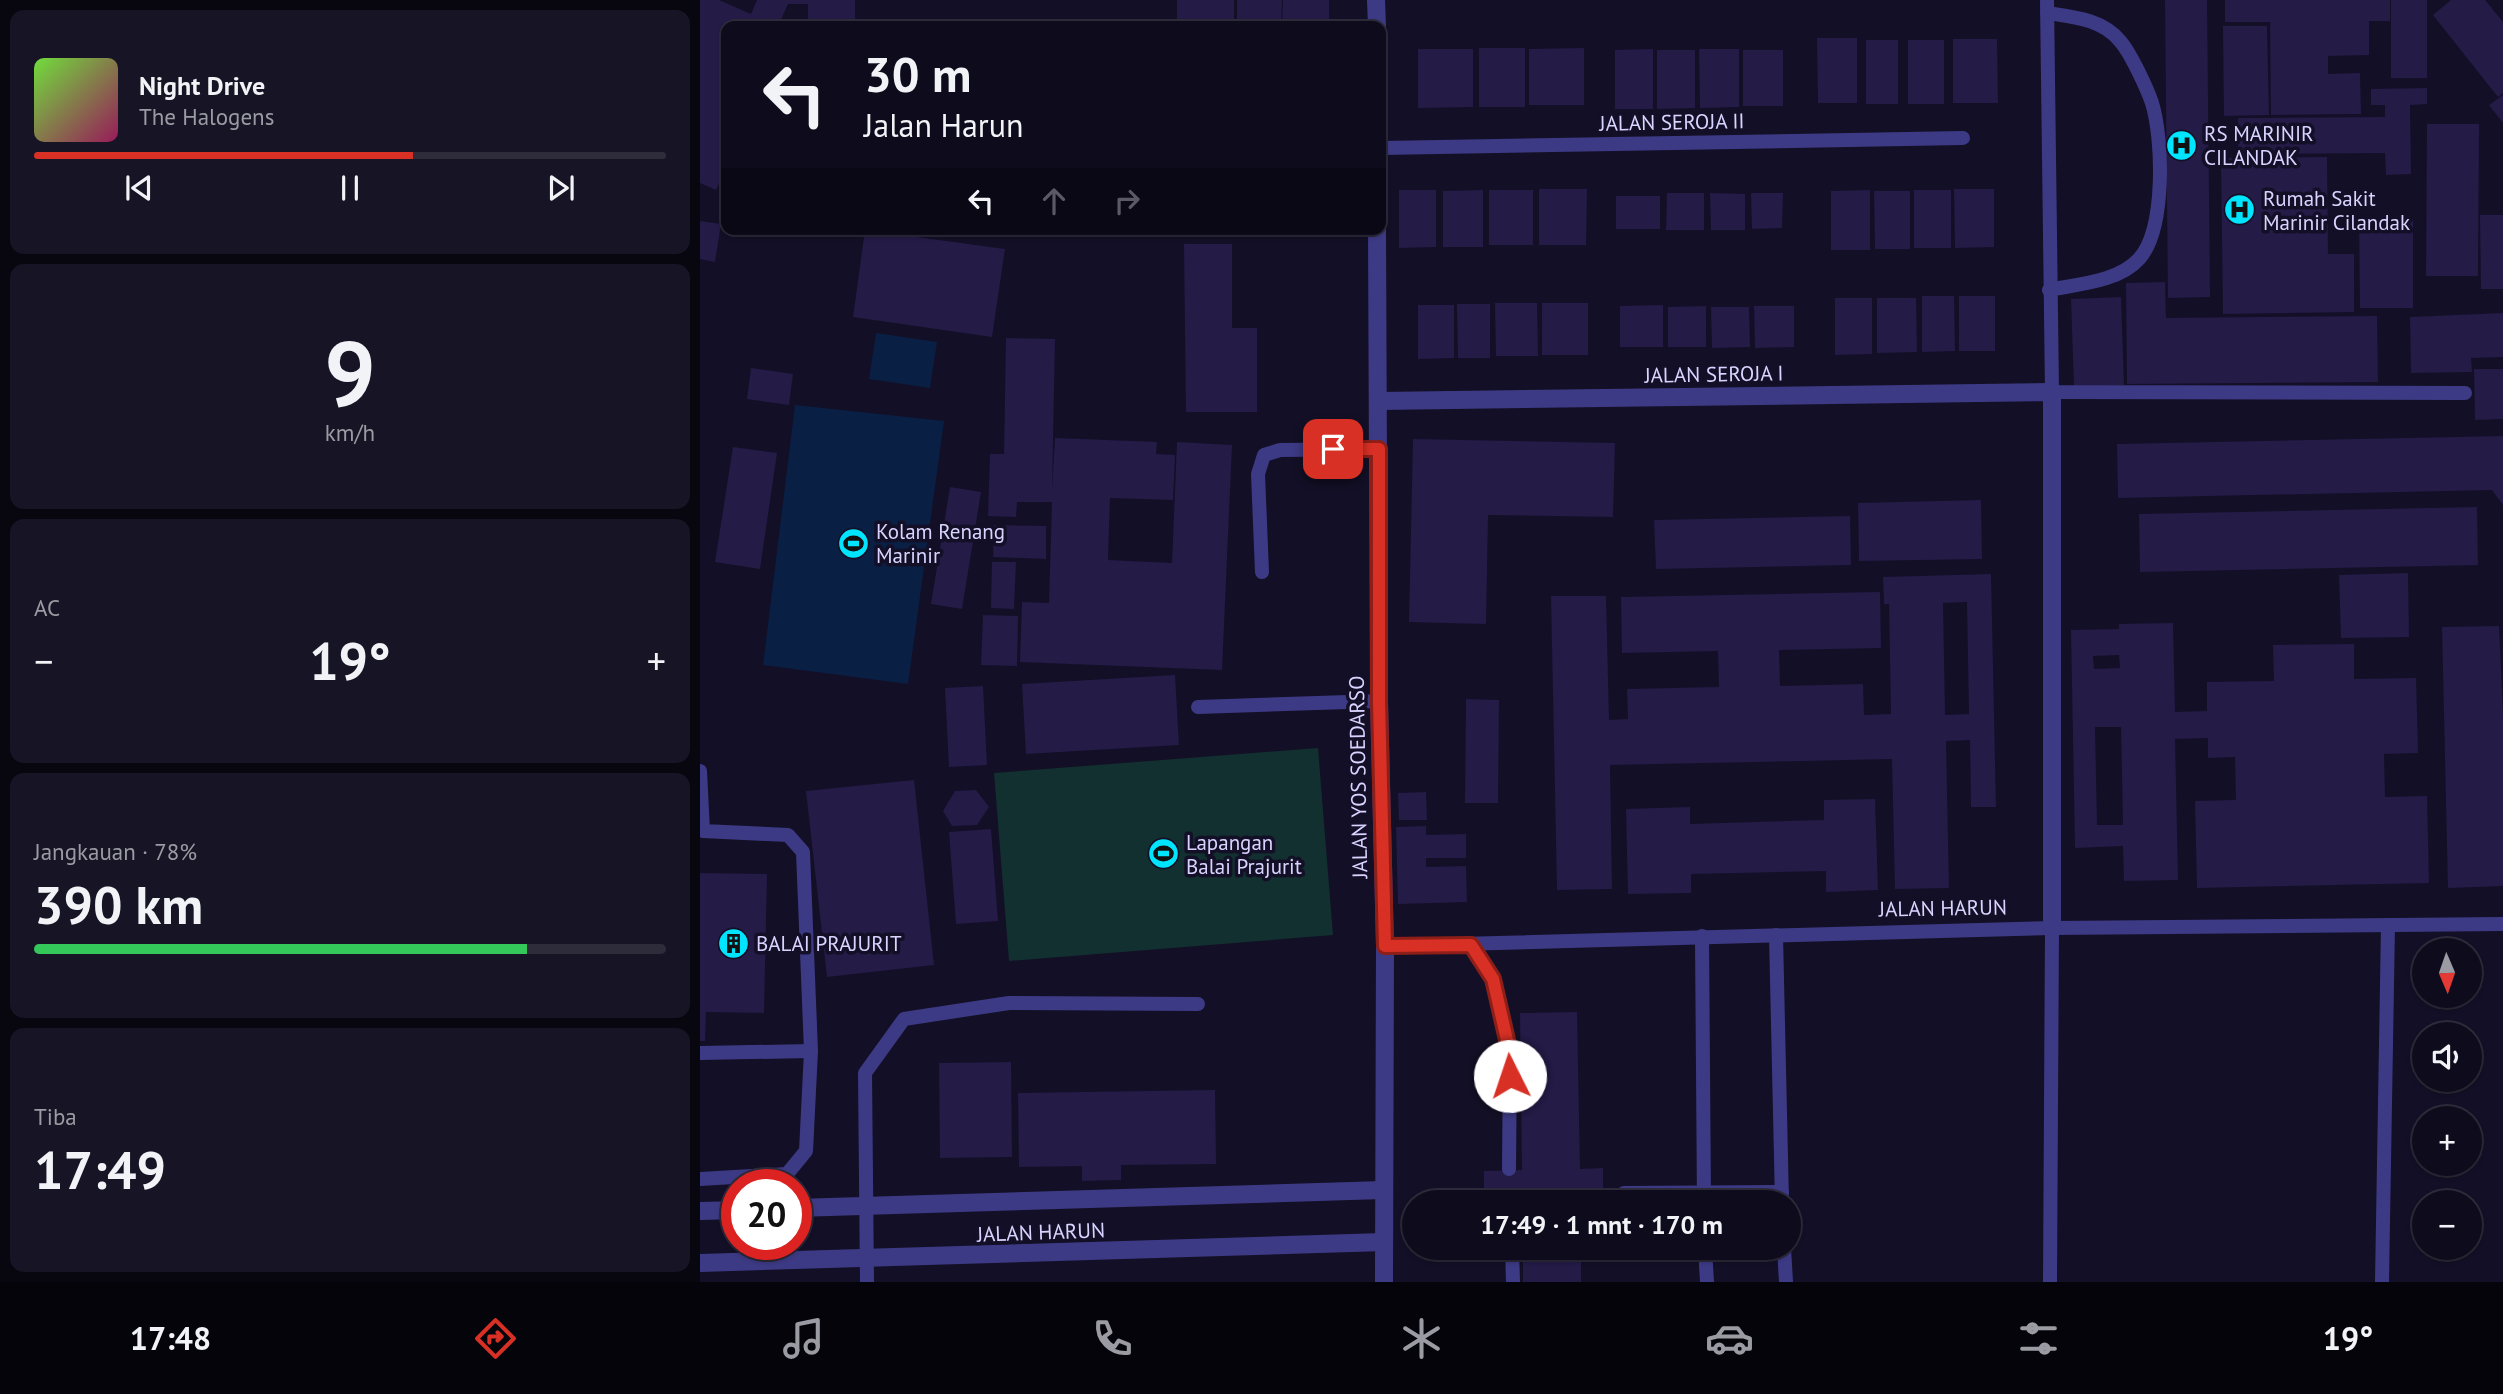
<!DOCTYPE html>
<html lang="id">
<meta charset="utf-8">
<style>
:root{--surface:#0e0b1c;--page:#171425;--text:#f1f3f6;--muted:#9b9ba3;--line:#2e2b3b;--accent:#d93025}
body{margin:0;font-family:"PT Sans",sans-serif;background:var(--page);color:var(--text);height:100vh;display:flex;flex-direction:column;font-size:26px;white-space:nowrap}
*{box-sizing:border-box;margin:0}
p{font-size:23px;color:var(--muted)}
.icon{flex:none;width:38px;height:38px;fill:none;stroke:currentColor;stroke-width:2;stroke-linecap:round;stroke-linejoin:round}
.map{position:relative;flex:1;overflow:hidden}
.side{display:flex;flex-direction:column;gap:10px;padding:10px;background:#08060f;width:700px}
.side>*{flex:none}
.banner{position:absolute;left:21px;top:21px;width:665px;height:214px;border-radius:14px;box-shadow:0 2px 5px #0004,0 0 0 2px var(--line);background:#0e0b1c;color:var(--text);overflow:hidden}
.needle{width:46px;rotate:178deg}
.fabs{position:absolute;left:1712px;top:938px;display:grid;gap:14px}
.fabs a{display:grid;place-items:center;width:70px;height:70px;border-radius:50%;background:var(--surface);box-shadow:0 2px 5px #0004,0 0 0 2px var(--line);font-size:35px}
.speed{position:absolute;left:21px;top:1169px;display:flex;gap:14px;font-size:35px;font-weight:700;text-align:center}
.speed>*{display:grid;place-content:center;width:91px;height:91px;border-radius:50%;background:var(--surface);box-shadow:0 2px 5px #0004,0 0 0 2px var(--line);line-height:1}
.speed .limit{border:10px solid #d22;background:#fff;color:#111}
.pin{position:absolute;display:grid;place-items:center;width:60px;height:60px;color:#fff;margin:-30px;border-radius:14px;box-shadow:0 4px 10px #0006}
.me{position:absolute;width:77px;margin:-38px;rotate:356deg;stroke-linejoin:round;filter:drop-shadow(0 0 5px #0008)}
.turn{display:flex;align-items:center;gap:24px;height:147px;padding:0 28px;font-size:32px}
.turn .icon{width:91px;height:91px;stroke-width:2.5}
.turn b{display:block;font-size:49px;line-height:60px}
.lanes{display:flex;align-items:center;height:66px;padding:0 28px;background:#0003;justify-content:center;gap:35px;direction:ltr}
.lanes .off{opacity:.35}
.big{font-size:52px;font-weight:700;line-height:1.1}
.side .card{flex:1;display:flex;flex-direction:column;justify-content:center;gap:10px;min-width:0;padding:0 24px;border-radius:14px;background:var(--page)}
.side .dial{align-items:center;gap:0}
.dial b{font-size:91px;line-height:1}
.song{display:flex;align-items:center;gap:21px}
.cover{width:84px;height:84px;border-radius:10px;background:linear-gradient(135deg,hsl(100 70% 55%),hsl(330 70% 35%))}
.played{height:7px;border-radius:4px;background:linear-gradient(90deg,var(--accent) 60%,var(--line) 60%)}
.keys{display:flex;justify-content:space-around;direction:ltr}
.heat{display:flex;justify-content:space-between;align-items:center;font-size:38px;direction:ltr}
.charge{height:10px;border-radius:5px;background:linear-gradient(90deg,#34c759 78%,var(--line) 0)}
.trip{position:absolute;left:702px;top:1190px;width:399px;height:70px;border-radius:35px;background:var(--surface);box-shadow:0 2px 5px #0004,0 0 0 2px var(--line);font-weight:700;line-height:70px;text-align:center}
.menu{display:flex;height:112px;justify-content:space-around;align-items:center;background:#06040b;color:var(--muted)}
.menu .icon{width:49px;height:49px}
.menu .active{color:var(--accent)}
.menu b{font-size:32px;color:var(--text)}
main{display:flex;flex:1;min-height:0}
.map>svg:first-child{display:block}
.green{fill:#12302f}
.water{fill:#0a1f44}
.building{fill:#241b47;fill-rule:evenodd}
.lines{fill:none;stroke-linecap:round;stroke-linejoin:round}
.lane{stroke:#3d3a85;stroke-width:14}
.street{stroke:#3d3a85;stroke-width:18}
.route-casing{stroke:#8d1f18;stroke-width:18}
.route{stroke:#d93025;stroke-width:12}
.labels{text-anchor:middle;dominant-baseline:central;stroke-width:7;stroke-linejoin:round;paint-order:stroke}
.street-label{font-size:21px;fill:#d9d4ff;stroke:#130f26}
.poi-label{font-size:21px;fill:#d9d4ff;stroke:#130f26;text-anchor:start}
</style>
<main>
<section class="side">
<div class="card">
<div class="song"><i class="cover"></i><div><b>Night Drive</b><p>The Halogens</p></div></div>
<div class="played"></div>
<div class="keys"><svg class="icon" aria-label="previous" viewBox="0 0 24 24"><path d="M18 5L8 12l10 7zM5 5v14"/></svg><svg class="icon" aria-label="pause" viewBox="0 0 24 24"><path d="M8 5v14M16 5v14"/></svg><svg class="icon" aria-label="next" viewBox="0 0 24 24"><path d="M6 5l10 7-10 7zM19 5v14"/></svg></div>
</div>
<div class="card dial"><b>9</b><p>km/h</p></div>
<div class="card"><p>AC</p>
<div class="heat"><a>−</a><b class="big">19°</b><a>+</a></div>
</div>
<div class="card"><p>Jangkauan · 78%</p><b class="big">390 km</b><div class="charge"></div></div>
<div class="card"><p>Tiba</p><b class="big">17:49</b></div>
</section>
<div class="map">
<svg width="1803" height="1282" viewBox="0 0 1803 1282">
<rect width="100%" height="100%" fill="#130f26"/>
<!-- green -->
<path class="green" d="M618,748L633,935L309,961L294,773Z"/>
<!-- water -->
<g class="water">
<path d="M176,333L237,342L230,388L169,379Z"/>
<path d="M95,405L244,421L208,684L63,665Z"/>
</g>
<!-- building -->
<g class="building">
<path d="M0,0H19L51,14L57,0H155V26H108V4H88L78,26H26V168L16,190L0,183Z"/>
<rect x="477" y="0" width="57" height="26"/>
<path d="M537,0H582L581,24L537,23Z"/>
<path d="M583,0H629V26H582Z"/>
<path d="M1465,0H1507L1510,297L1468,298Z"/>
<path d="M1525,0H1690V21H1669V55L1628,56V74L1660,73L1661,114L1571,115L1570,22H1525Z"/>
<rect x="1691" y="0" width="36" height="78"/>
<path d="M1751,0H1785L1803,22V93L1798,97L1733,15Z"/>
<path d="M1523,26H1567L1569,115L1524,116Z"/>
<path d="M1117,38H1157V103H1118Z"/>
<path d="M1253,39H1297L1298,103H1253Z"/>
<rect x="1166" y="40" width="32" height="64"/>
<rect x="1208" y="40" width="36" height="64"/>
<rect x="779" y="48" width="46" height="59"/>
<path d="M884,48V105H829V49Z"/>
<path d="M718,49H773V107L718,108Z"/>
<path d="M953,49V109H915V50Z"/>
<path d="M999,49H1039V107L1000,108Z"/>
<path d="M957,50H995V108L957,109Z"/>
<rect x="1043" y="50" width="40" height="56"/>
<path d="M1727,88V104L1710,105L1711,174L1686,175L1685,153L1538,154V118L1685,117V105H1671V89Z"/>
<path d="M1803,95V123L1789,105Z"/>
<path d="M1727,124H1779L1778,276H1726Z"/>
<path d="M1627,157L1628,254H1654V312L1523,314L1521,158Z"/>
<path d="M839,189H887L886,245H839Z"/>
<path d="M1254,189H1294V247L1255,248Z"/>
<path d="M699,190H736V247L699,248Z"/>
<path d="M783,190V247H743V191Z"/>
<rect x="789" y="190" width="44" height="55"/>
<path d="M1170,190V250H1131V191Z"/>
<rect x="1214" y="190" width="37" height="58"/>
<path d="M1174,191H1210V249H1175Z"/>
<path d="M967,193H1004V230H966Z"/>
<path d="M1010,193L1045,194V230H1011Z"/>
<path d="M1051,193H1083L1082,228L1052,229Z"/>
<rect x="916" y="196" width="44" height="33"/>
<path d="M1780,215H1803V289H1781Z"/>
<path d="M1713,219V308H1660L1659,220Z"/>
<path d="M0,221L21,224L15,262L0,259Z"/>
<path d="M165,230L305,249L292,337L153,317Z"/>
<path d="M484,244H532V328H557V412H486Z"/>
<path d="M1465,282L1466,318L1677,316L1678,382L1427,384L1426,283Z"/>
<path d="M1222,296H1254L1255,351L1222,352Z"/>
<rect x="1259" y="296" width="36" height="55"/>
<path d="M1421,297L1424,385L1374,387L1371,299Z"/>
<path d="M1135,298H1172V354L1135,355Z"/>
<path d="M1177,298H1216L1217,352L1177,353Z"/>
<path d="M795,303H837L838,356H796Z"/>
<rect x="842" y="303" width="46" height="52"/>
<path d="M757,304H790V358H758Z"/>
<path d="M718,305H754V358L718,359Z"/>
<path d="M963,305V347H920V306Z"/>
<path d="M1006,306V347H968V307Z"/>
<path d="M1054,306H1094V347L1055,348Z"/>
<path d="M1011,307H1049L1050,347L1012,348Z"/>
<path d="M1803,313V357L1771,358L1772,372L1711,373L1710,317Z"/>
<path d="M306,338L355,339L352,491L355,438L457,442L456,454L475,455L473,500L410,498L408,560L472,563L477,442L532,445L522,670L320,662L322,602L349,603L352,502H317L316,517L288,516L290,454H304Z"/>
<path d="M51,368L93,374L89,405L47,399Z"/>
<path d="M1774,369H1803V419L1775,420Z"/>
<path d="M1803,436V505L1792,490L1418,498L1417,444Z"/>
<path d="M713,439L915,443L913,517L788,515L786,624L709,622Z"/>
<path d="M33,447L77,453L60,569L15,562Z"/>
<path d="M250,487L281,492L262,609L231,604Z"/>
<path d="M1281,500L1282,559L1159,561L1158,503Z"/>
<path d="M1777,507L1778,565L1440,572L1439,514Z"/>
<path d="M1150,516L1151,565L956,569L954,520Z"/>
<path d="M294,525L346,526V559L293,557Z"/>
<path d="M292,562H316L314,609L291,608Z"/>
<path d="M1708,573L1709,637L1641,638L1639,575Z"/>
<path d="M1291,574L1296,807H1271L1270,740L1246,741L1249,888L1195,889L1192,759L910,765L912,889L857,890L851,596H906L909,720L928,719L927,689L1019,687L1018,651L922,653L921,597L1180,592L1181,648L1079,650L1080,686L1163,684L1164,715L1191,714L1189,604H1184L1183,577ZM1267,602L1269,714L1245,715L1243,603Z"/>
<path d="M283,615L318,616L317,666L281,665Z"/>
<path d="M1473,623L1475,712L1507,711V682L1574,681L1573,645L1654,644V679L1716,678L1718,753L1684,754L1685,797L1727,796L1729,883L1497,888L1495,801L1536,800L1535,757L1508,758V738L1475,739L1478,880L1424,881L1423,846L1375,848L1371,630L1419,629V624ZM1419,655L1420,668L1394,669L1393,656ZM1395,727H1421L1423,825H1397Z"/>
<path d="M1799,626L1803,716V886L1748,888L1742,627Z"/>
<path d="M475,675L479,745L326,754L322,684Z"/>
<path d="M283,686L287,765L249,767L245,688Z"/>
<path d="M766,699L799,700L798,803H765Z"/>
<path d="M214,780L234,965L127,977L106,791Z"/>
<path d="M276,790L289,807L277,825L252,826L243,811L255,791Z"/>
<path d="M726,792L727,820H699L698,793Z"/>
<path d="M1175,799L1178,890L1126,892V871L991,874V893L928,894L926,809L990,807V824L1124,820V800Z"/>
<path d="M726,826V835L766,834V858H726V867L766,866L767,902L698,904L696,827Z"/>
<path d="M291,829L298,921L256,924L249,832Z"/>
<path d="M0,873L67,874L64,1013L6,1012L5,1041H0Z"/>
<path d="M877,1012L880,1169L903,1168V1202H784V1171L822,1170L820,1013Z"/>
<path d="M311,1062L312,1157L240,1158L239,1063Z"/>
<path d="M515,1090L516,1164L421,1165V1180L382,1181V1166L319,1167L318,1093Z"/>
<rect x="823" y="1248" width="58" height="34"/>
</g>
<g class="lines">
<!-- lane -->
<g class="lane">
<path d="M1347,0L1352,392L1765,393"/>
<path d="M1347,13C1373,17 1402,19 1420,41C1430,52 1447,88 1452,103C1463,139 1466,229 1439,259C1418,282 1378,284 1349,290"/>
<path d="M681,148L1263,138"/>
<path d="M562,572L558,474L564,455L580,450L679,449"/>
<path d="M498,707L679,701"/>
<path d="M0,771L3,831L88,835L103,852L111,1051L106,1151L87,1174L0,1179"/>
<path d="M1076,935L1082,1202"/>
<path d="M1002,936L1004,1202"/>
<path d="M771,945L794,979L810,1053L809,1169"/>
<path d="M685,946L1352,928L1803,924"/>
<path d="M0,1053L111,1051"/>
<path d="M924,1193L1082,1192"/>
<path d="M812,1248L813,1282"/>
<path d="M1005,1248L1007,1282"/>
<path d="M1084,1248L1086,1282"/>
<path d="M167,1282L165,1073L204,1019L309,1003L498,1004"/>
<path d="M1350,1282L1352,928"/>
<path d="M1682,1282L1688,925"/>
</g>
<!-- street -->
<g class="street">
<path d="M676,0L677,26"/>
<path d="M677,229L679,701L685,946L684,1282"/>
<path d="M678,401L1352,392V928"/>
<path d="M96,1208L683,1190"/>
<path d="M0,1211L37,1210"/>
<path d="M0,1263L684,1242"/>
</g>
</g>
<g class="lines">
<defs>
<path id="route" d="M633,449H679V701L685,946L771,945L793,979L810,1053V1076"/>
</defs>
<!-- route casing -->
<use href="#route" class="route-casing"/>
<!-- route -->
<use href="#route" class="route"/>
</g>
<!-- icons -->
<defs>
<symbol id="hospital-disc" viewBox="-11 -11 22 22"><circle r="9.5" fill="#00e5ff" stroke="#130f26"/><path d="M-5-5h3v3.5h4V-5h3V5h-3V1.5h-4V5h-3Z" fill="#111"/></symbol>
<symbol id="stadium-disc" viewBox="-11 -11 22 22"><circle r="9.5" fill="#00e5ff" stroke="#130f26"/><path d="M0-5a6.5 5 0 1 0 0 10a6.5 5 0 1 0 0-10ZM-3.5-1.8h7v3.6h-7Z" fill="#111"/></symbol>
<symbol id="building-disc" viewBox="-11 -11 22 22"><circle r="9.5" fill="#00e5ff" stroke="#130f26"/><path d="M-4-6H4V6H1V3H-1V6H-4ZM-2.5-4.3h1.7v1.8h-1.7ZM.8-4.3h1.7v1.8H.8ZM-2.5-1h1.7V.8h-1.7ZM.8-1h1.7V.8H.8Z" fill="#111"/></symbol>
</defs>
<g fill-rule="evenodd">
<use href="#hospital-disc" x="1464" y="128" width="35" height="35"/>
<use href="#hospital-disc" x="1522" y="192" width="35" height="35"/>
<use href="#stadium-disc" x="136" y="526" width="35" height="35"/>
<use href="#stadium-disc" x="446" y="836" width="35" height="35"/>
<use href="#building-disc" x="16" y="926" width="35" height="35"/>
</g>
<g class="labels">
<!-- street labels -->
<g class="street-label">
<text transform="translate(972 122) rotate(-1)">JALAN SEROJA II</text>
<text transform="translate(1014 374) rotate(-1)">JALAN SEROJA I</text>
<text transform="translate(658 777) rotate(-91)">JALAN YOS SOEDARSO</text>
<text transform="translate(1243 908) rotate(-1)">JALAN HARUN</text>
<text transform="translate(341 1232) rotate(-2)">JALAN HARUN</text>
</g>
<!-- poi labels -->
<g class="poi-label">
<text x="1504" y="133">RS MARINIR<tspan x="1504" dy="24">CILANDAK</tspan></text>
<text x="1563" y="198">Rumah Sakit<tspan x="1563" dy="24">Marinir Cilandak</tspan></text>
<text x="176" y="531">Kolam Renang<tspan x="176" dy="24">Marinir</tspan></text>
<text x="486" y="842">Lapangan<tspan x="486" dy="24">Balai Prajurit</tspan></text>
<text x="56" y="943">BALAI PRAJURIT</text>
</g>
</g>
</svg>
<div class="fabs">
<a><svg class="needle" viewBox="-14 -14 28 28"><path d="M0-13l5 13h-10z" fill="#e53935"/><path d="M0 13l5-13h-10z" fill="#9b9ba3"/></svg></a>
<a><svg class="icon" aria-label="sound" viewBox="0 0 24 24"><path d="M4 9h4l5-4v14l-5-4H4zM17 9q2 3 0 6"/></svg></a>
<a>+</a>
<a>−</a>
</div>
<div class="speed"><div class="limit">20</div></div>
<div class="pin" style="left:633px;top:449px;background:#d93025"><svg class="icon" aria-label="arrive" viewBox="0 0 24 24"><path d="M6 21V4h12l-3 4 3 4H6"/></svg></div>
<svg class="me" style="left:810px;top:1076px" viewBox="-20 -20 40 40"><circle r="19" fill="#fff"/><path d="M0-13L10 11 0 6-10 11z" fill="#d93025"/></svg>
<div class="trip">17:49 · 1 mnt · 170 m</div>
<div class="banner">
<div class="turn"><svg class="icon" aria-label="left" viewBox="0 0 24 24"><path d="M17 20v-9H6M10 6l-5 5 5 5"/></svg><div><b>30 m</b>Jalan Harun</div></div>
<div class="lanes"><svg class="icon" aria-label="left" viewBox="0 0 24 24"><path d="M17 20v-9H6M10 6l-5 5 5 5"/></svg><svg class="icon off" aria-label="ahead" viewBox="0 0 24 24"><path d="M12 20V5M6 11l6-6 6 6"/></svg><svg class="icon off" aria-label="right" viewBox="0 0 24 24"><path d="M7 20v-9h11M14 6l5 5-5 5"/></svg></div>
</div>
</div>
</main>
<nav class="menu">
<b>17:48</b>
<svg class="icon active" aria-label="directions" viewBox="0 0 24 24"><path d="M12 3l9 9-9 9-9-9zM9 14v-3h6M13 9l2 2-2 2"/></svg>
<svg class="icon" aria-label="music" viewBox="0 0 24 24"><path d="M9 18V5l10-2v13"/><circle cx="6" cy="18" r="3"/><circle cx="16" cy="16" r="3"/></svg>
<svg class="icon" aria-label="phone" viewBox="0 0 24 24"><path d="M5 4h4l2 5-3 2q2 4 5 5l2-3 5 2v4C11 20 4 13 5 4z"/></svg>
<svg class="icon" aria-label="climate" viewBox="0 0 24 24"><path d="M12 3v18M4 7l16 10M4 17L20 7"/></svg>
<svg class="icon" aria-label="car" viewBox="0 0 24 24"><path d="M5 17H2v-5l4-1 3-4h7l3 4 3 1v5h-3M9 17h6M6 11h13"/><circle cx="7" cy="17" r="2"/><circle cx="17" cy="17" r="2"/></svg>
<svg class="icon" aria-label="filters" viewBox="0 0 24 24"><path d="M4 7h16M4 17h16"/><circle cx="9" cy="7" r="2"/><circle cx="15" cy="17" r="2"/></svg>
<b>19°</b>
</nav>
